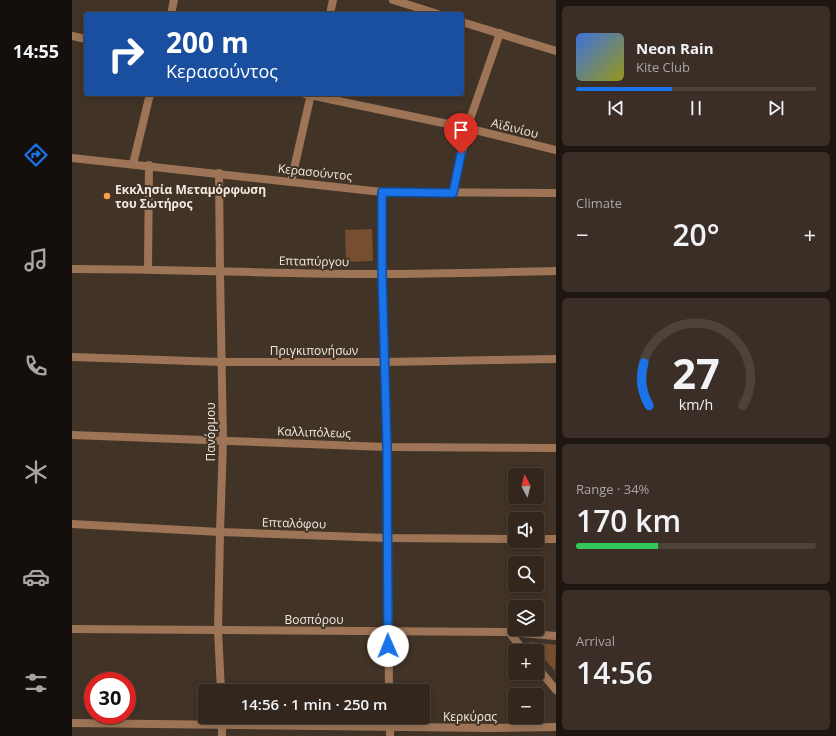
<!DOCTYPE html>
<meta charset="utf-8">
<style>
:root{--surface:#32261d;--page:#3a2e26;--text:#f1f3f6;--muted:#a8a5a4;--line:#4d433b;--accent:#1a73e8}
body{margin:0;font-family:"Open Sans",sans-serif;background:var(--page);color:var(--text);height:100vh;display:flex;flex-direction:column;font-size:15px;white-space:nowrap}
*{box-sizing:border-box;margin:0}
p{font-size:13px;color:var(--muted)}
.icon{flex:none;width:22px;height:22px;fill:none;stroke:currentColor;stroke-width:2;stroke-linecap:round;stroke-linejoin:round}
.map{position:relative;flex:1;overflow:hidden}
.sheet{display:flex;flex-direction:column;gap:6px;padding:6px;background:#1c1510;width:280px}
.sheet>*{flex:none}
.banner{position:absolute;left:12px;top:12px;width:380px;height:84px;border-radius:4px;box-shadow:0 2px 10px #0003,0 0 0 1px var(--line);background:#1a4fa0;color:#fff;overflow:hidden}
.needle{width:26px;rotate:353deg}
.controls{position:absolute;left:436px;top:468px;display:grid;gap:8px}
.controls a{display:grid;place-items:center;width:36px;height:36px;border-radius:4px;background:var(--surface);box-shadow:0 2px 10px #0003,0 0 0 1px var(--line);font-size:20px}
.speed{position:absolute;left:12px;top:672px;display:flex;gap:8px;font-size:20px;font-weight:700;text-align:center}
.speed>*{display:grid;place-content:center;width:52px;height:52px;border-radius:50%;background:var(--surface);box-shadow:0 2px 10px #0003,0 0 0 1px var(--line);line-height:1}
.speed .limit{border:6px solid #d22;background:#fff;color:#111}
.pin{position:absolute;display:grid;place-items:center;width:34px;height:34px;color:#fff;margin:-41px -17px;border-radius:50% 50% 50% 0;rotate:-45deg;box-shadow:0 0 4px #0007}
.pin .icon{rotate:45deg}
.me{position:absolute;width:44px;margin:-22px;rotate:359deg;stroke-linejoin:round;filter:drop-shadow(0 0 3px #0008)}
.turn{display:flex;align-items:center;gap:14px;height:84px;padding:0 16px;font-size:18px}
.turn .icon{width:52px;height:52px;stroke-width:2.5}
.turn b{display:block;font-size:28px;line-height:34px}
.big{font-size:30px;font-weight:600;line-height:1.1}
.sheet .widget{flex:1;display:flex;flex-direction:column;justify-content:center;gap:6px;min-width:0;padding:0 14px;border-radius:6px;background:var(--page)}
.sheet .dial{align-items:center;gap:0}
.dial svg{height:104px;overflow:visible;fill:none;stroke:var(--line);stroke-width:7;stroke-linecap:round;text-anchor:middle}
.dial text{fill:var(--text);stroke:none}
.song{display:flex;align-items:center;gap:12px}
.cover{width:48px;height:48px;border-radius:6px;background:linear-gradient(135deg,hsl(220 70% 55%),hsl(60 70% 35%))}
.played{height:4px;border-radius:2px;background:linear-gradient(90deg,var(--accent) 40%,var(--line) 40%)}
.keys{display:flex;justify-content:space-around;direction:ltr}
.heat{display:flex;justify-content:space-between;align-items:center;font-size:22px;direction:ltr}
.charge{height:6px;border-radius:3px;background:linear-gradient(90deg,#34c759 34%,var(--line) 0)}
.trip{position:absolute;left:126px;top:684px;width:232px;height:40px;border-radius:4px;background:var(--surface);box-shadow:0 2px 10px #0003,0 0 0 1px var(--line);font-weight:600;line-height:40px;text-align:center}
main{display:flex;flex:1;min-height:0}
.dock{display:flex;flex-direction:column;width:72px;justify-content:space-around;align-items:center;background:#140f0c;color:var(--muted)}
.dock .icon{width:28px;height:28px}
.dock .selected{color:var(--accent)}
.dock b{font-size:18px;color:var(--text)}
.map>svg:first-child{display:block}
.green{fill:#754f2f}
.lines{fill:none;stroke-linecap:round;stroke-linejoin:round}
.pedestrian{stroke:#9d7556;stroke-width:8}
.minor{stroke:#9d7556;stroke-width:8}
.route-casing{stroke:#114b97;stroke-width:10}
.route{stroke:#1a73e8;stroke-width:7}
.poi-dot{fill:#fa9f4e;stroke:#423327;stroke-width:1.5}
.labels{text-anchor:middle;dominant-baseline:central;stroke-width:4;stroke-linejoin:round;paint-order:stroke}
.street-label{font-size:12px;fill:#f3e9e1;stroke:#423327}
.poi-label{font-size:12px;font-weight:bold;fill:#f3e9e1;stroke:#423327;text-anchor:start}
</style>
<main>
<nav class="dock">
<b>14:55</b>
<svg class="icon selected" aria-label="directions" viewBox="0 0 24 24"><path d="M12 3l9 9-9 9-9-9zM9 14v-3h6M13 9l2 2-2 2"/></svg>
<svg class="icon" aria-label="music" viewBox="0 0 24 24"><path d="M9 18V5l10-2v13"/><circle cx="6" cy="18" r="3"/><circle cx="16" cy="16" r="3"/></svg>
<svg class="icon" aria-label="phone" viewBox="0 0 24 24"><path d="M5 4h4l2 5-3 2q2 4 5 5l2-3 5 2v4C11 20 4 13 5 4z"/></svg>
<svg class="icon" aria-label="climate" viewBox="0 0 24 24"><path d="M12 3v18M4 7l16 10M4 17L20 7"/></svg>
<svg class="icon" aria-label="car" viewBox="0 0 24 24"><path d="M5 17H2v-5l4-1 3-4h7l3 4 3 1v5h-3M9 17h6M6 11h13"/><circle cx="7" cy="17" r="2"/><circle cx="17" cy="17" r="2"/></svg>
<svg class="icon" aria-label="filters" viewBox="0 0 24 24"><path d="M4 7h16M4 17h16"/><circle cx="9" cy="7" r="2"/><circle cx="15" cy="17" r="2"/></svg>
</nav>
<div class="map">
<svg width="484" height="736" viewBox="0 0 484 736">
<rect width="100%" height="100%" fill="#423327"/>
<!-- green -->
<g class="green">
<path d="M300,229L301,261L274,262L273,230Z"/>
<path d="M457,642L484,645L483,671Z"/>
</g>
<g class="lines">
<!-- pedestrian -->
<path class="pedestrian" d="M99,14L102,0"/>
<!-- minor -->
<g class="minor">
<path d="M321,0L366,14"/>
<path d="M258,14L261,0"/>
<path d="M390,22L484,51"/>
<path d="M0,36L14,39"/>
<path d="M233,94L395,128L484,150"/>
<path d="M0,158L310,192L484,193"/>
<path d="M61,164L78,94"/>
<path d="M147,173L148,272L151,442L148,532L146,630L149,691"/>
<path d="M219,182L239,94"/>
<path d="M310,192V274L315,447L317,691"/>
<path d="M381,193L395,128L428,33"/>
<path d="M0,269C103,269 206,274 309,274C367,274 426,272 484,271"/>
<path d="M76,269L77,165"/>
<path d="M0,357L149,362H312L484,359"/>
<path d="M0,435L315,447L484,448"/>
<path d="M0,524L148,532L315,538L443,539"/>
<path d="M465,539H484"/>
<path d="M0,629L437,632L484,636"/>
<path d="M437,632L452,651"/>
<path d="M465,667L484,690"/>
<path d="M150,717V736"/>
<path d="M318,717V736"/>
<path d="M0,723L417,728L484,727"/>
</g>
</g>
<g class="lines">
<defs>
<path id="route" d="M316,646L315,447L310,274V192L381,193L389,154"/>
</defs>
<!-- route casing -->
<use href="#route" class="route-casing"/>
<!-- route -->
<use href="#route" class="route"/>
</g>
<!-- markers -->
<circle class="poi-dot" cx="35" cy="196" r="4"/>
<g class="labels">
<!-- street labels -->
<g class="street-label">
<text transform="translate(443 128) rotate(14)">Αϊδινίου</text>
<text transform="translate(243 172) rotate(6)">Κερασούντος</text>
<text transform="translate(242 261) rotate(1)">Επταπύργου</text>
<text x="242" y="350">Πριγκιπονήσων</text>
<text transform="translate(138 432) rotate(-90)">Πανόρμου</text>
<text transform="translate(242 432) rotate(2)">Καλλιπόλεως</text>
<text transform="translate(222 523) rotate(2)">Επταλόφου</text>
<text x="242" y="619">Βοσπόρου</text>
<text x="398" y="716">Κερκύρας</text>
</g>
<!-- poi labels -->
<g class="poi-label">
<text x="43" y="189">Εκκλησία Μεταμόρφωση<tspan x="43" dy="14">του Σωτήρος</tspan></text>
</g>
</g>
</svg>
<div class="controls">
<a><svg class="needle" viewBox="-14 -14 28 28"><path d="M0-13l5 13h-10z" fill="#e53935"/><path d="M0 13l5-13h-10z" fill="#a8a5a4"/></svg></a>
<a><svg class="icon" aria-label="sound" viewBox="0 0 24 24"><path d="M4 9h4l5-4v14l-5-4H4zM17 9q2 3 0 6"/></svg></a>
<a><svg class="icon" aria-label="search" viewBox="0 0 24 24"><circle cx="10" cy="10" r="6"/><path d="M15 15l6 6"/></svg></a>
<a><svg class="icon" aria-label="layers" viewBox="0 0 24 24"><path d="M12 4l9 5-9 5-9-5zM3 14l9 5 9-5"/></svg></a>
<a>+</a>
<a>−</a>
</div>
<div class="speed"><div class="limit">30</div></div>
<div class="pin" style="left:389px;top:154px;background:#d93025"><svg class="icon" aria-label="arrive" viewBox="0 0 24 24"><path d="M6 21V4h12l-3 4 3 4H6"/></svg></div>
<svg class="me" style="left:316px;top:646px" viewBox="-20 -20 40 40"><circle r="19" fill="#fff"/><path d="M0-13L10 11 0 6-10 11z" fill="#1a73e8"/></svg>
<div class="trip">14:56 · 1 min · 250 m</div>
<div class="banner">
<div class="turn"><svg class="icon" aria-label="right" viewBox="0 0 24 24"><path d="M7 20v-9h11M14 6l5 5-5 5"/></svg><div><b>200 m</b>Κερασούντος</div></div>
</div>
</div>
<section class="sheet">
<div class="widget">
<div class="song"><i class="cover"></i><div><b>Neon Rain</b><p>Kite Club</p></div></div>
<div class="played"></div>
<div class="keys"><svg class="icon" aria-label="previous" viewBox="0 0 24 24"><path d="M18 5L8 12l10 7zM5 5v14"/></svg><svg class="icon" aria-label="pause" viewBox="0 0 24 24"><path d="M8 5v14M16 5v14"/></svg><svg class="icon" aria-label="next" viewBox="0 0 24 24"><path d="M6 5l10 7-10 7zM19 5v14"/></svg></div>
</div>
<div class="widget"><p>Climate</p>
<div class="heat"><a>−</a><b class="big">20°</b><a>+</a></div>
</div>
<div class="widget dial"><svg viewBox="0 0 100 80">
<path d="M14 69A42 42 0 1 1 86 69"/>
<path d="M14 69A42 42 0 0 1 10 36" stroke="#1a73e8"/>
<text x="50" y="56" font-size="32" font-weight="700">27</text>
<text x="50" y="72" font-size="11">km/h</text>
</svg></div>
<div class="widget"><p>Range · 34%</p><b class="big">170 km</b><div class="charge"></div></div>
<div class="widget"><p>Arrival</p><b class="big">14:56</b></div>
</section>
</main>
